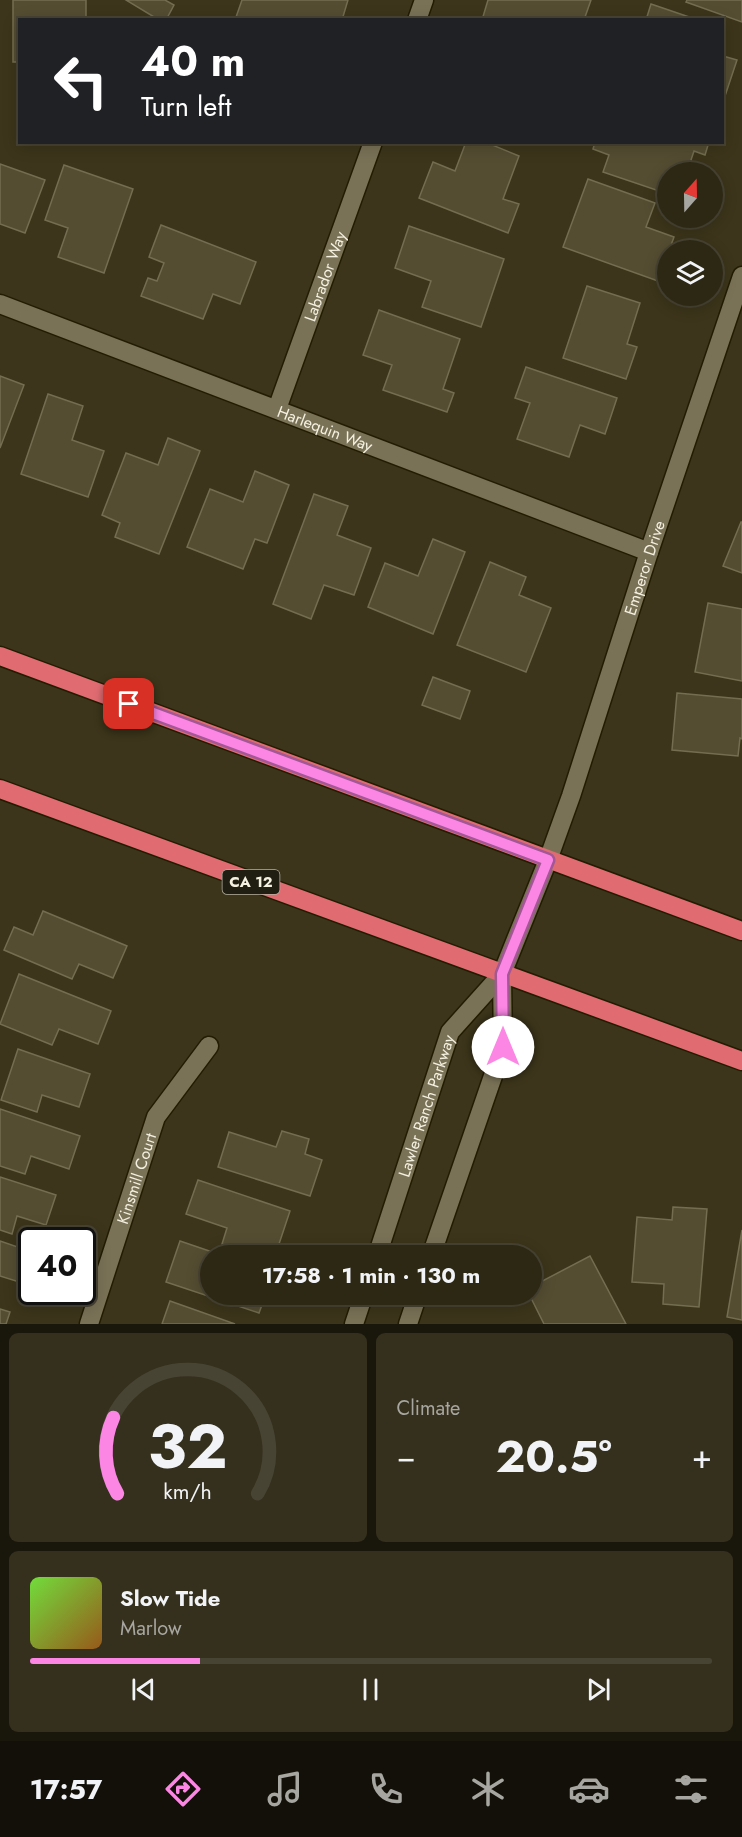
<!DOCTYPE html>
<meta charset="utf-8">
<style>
:root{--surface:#2d2814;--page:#35301d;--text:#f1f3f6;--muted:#a7a6a0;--line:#484434;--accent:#fb86e4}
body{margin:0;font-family:Jost,sans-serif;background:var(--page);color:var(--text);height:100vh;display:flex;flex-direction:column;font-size:22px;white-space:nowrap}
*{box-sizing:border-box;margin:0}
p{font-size:20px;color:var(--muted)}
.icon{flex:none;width:33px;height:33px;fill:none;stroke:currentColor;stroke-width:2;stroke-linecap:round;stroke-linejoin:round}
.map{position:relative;height:1324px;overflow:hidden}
.side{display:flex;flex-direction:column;gap:9px;padding:9px;background:#19160b;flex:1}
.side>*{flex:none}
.top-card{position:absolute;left:18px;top:18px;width:706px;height:126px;border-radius:0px;box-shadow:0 3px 15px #0003,0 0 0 2px var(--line);background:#202124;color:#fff;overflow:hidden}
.needle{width:39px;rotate:20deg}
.tools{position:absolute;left:657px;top:162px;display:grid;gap:12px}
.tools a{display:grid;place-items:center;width:66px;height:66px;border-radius:50%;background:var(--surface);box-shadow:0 3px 15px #0003,0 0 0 2px var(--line);font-size:30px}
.speed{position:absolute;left:18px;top:1227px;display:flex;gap:12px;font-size:30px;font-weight:700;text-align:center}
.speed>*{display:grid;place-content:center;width:78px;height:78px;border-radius:50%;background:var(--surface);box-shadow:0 3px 15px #0003,0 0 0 2px var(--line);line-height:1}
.speed .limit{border:3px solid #111;border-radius:9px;background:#fff;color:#111}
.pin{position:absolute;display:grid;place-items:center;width:51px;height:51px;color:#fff;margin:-26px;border-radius:12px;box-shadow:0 3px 9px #0006}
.me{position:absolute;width:66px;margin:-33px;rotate:0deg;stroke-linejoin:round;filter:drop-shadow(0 0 4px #0008)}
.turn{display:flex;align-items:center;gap:21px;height:126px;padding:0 24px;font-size:27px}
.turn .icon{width:78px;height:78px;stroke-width:2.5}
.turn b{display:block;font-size:42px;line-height:51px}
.big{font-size:45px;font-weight:700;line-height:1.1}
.side .tile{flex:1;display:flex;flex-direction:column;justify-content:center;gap:9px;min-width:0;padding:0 21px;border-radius:9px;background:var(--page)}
.side .dial{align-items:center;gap:0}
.dial svg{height:156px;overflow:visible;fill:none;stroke:var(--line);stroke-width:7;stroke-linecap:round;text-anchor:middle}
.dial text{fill:var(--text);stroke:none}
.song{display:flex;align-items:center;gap:18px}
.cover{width:72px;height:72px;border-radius:9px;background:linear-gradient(135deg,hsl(100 70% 55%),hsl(30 70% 35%))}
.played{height:6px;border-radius:3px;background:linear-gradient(90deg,var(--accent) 25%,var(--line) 25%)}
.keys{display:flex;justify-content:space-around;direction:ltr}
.heat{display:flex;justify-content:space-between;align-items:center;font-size:33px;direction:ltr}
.side .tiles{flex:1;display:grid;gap:9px;grid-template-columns:1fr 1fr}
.tile:last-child{grid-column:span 2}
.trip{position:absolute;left:200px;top:1245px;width:342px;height:60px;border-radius:30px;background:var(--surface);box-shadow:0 3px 15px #0003,0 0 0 2px var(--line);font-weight:700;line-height:60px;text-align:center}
.tabs{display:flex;height:96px;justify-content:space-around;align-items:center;background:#121008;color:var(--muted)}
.tabs .icon{width:42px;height:42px}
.tabs .on{color:var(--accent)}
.tabs b{font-size:27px;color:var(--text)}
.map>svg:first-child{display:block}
.building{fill:#544d32;stroke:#746d51;stroke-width:1.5}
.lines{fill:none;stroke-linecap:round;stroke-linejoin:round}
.minor-casing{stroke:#231c03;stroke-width:21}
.tertiary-casing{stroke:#231c03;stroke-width:21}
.trunk-casing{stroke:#231c03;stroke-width:21}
.minor{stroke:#7a7257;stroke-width:18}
.tertiary{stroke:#7a7257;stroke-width:18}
.trunk{stroke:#e06c72;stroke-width:18}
.route-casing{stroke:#a35794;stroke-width:15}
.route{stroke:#fb86e4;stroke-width:10}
.labels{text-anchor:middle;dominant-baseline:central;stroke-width:6;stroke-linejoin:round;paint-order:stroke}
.shield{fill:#201d12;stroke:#b5b1a3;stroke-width:1.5}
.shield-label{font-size:15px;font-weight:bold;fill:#f5f1e1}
.street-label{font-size:16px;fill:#f5f1e1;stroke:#201d12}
</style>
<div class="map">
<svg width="742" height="1324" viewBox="0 0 742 1324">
<rect width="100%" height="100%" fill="#3c351b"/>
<!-- building -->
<g class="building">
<path d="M13,0H86V20H20V62H13Z"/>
<path d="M126,0H165L174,5L166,20H159Z"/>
<path d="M242,0H348L342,20H235Z"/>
<path d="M488,0H591L584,20H482Z"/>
<path d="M687,0H742V22L686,2Z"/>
<path d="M651,4L698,20H646Z"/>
<path d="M723,56L737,60L723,102Z"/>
<path d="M466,142H485L519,156L503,199L519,204L508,233L419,198L433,162L455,171Z"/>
<path d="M595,142H709L705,155L694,151L687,172H668V194L603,172L609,155L593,149Z"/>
<path d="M0,164L45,180L25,233L0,224Z"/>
<path d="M64,165L133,189L104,273L58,257L68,228L45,220Z"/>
<path d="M588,179L655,203L646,227L674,237L658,281L563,247Z"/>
<path d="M161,225L256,262L240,304L213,294L203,319L141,296L148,278L157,281L164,263L149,257Z"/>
<path d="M409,226L504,259L481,327L422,307L431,281L395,268Z"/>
<path d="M587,286L640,303L627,344L637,347L626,379L563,358Z"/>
<path d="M379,310L460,339L443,389L454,393L447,412L383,390L392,365L363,355Z"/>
<path d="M526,367L617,398L605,434L580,425L569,457L517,439L530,403L515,398Z"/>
<path d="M0,376L24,385L0,448Z"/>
<path d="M48,394L83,406L72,440L104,451L88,497L21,474Z"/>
<path d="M168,438L200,451L159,554L115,537L120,523L102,515L126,453L158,465Z"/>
<path d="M255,471L289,485L267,543L255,539L243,569L187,547L210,489L243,502Z"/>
<path d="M314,494L348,506L337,535L371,548L354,595L324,585L311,619L273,604Z"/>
<path d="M741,522H742V573L723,566Z"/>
<path d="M433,539L465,552L433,634L368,607L385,563L418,576Z"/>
<path d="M490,562L526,577L519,595L551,608L526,672L457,645Z"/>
<path d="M708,603L742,609V681L695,672Z"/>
<path d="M433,677L470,691L460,719L422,705Z"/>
<path d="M677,693L742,699V739L740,738L738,756L672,750Z"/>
<path d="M43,911L127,946L113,978L79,964L72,979L4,950L14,927L33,935Z"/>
<path d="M19,974L111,1011L98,1044L59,1029L52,1045L0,1024Z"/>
<path d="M18,1049L90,1074L79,1107L42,1095L37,1112L1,1100Z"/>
<path d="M0,1109L80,1136L69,1169L31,1156L25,1174L0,1166Z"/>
<path d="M282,1131L309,1139L305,1154L322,1160L310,1196L218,1167L229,1132L276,1147Z"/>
<path d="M0,1177L56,1195L46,1225L17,1216L12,1234L0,1230Z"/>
<path d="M198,1180L290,1211L275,1256H258L222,1244L227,1228L186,1214Z"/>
<path d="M673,1207L707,1209L699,1307L663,1304L664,1284L632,1282L637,1217L672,1220Z"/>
<path d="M742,1230V1320L727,1317Z"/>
<path d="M0,1241L32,1252V1286L0,1276Z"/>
<path d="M180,1241L224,1256H210V1294H266L259,1313L166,1282Z"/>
<path d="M590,1256L626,1324H544L529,1294H531V1287Z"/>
<path d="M170,1301L235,1324H162Z"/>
<path d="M0,1309L10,1312L6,1324H0Z"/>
</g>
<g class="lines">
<defs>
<g id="minor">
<path d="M417,20L424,0"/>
<path id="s1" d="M0,304L649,552"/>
<path id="s2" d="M277,409L373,142"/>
<path id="s3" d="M89,1324L156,1117L209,1046"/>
</g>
<g id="tertiary">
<path id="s4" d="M377,1256L450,1032L502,974L548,860L571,796L649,552L742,276"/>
<path d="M431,1256L503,1047L502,974"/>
<path d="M354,1324L364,1294"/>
<path d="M408,1324L418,1294"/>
</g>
<g id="trunk">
<path d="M0,656L742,931"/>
<path d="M0,789L742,1061"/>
</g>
</defs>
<!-- minor casing -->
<use href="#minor" class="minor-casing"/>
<!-- tertiary casing -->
<use href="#tertiary" class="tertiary-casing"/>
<!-- trunk casing -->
<use href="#trunk" class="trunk-casing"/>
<!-- minor -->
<use href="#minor" class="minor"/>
<!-- tertiary -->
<use href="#tertiary" class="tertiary"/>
<!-- trunk -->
<use href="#trunk" class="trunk"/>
</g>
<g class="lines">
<defs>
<path id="route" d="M129,704L548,860L502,974L503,1047"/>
</defs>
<!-- route casing -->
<use href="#route" class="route-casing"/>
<!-- route -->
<use href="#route" class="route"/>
</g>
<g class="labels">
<!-- shield labels -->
<rect class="shield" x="222.5" y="870" width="57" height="24" rx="4.5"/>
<g class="shield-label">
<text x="251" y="882">CA 12</text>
</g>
<!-- street labels -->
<g class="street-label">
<text stroke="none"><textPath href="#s2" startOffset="141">Labrador Way</textPath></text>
<text stroke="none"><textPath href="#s1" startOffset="348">Harlequin Way</textPath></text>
<text stroke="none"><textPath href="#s4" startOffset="744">Emperor Drive</textPath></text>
<text stroke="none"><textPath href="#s4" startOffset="158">Lawler Ranch Parkway</textPath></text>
<text stroke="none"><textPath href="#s3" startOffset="153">Kinsmill Court</textPath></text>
</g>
</g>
</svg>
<div class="tools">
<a><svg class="needle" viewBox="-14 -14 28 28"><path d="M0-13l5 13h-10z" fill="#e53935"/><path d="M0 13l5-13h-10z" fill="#a7a6a0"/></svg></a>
<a><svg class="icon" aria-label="layers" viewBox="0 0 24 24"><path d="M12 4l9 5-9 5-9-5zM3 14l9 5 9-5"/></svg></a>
</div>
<div class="speed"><div class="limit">40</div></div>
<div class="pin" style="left:129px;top:704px;background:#d93025"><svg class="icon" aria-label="arrive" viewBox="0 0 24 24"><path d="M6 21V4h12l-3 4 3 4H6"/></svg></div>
<svg class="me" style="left:503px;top:1047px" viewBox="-20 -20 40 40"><circle r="19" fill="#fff"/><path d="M0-13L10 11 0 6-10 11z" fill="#fb86e4"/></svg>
<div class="trip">17:58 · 1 min · 130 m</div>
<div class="top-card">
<div class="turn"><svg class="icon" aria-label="left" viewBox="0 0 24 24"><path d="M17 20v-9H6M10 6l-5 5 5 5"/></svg><div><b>40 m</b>Turn left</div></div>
</div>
</div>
<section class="side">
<div class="tiles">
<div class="tile dial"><svg viewBox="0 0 100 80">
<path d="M14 69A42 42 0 1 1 86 69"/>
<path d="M14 69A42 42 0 0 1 12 30" stroke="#fb86e4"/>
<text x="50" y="56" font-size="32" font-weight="700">32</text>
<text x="50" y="72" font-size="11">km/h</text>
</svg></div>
<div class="tile"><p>Climate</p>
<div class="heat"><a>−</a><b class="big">20.5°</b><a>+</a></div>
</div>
<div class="tile">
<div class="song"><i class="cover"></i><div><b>Slow Tide</b><p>Marlow</p></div></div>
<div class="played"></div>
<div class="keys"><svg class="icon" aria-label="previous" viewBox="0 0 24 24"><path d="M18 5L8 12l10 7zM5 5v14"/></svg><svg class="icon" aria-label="pause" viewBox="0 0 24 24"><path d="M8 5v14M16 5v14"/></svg><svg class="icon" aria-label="next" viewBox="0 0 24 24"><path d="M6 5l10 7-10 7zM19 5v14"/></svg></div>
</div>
</div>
</section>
<nav class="tabs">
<b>17:57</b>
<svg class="icon on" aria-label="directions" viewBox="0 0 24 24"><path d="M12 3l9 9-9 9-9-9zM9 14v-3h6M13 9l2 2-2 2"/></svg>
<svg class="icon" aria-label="music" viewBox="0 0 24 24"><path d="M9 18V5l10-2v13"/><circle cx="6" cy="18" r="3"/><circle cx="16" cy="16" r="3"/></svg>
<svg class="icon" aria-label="phone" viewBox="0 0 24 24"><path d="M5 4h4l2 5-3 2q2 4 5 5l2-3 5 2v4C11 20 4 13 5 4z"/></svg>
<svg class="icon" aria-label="climate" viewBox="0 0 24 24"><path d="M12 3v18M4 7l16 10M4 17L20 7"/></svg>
<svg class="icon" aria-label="car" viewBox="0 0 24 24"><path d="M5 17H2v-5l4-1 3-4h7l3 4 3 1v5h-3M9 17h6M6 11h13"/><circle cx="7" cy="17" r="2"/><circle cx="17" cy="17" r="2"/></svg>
<svg class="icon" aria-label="filters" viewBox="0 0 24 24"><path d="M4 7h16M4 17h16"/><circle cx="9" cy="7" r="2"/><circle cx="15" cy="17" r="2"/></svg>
</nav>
